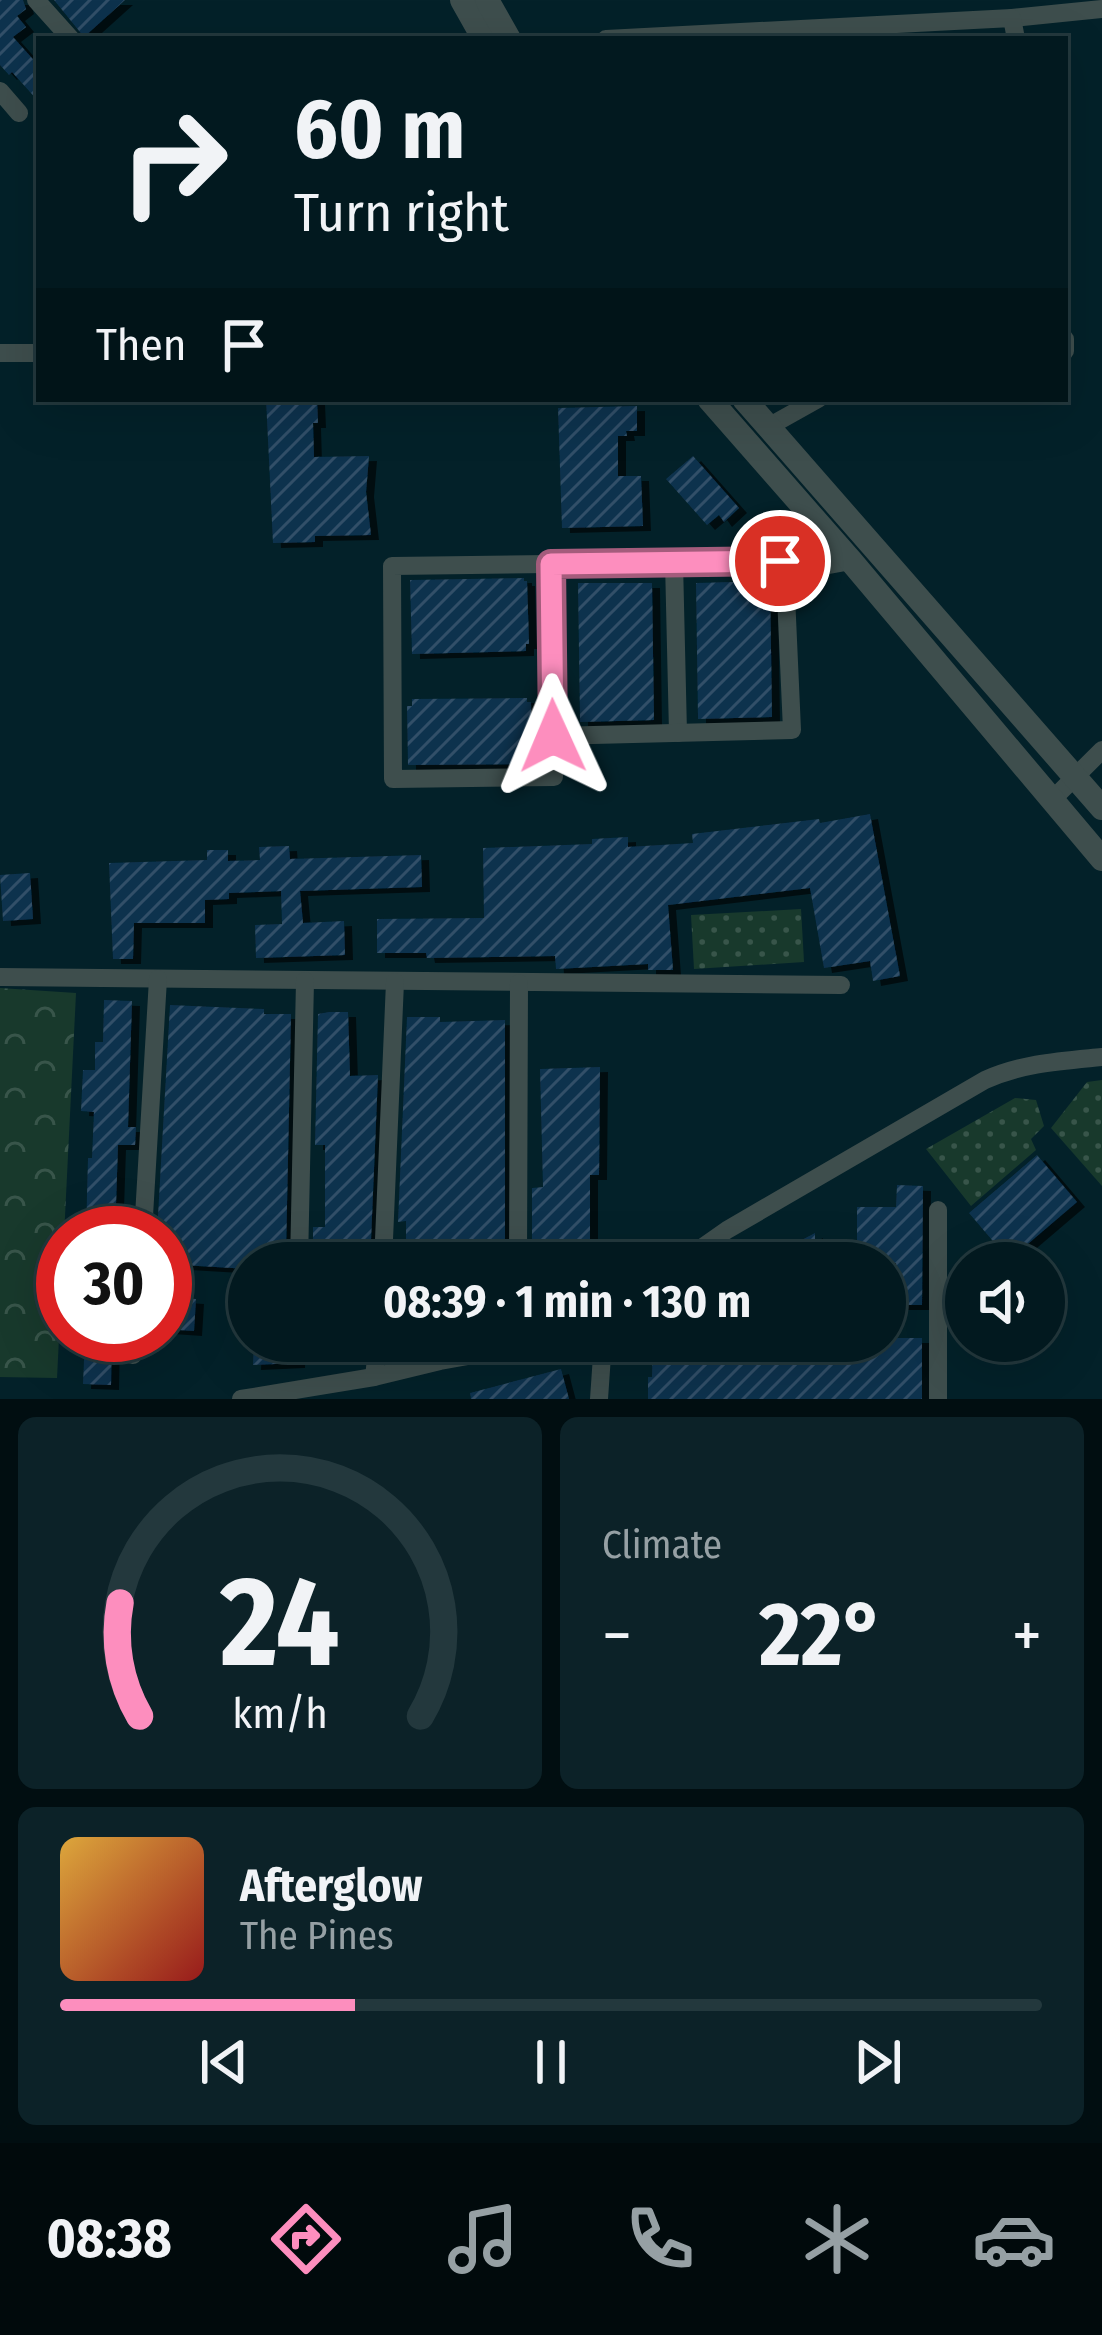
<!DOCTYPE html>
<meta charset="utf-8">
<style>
:root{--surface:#02191f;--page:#0c2228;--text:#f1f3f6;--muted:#96a0a4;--line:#23383d;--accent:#fd8ebe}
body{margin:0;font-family:"Fira Sans Condensed",sans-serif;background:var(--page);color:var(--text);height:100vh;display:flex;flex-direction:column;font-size:45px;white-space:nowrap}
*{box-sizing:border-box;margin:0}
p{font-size:39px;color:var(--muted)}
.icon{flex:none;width:66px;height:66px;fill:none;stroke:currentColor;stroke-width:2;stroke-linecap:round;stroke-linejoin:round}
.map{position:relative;height:1399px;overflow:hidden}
.sheet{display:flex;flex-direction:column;gap:18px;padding:18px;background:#010e11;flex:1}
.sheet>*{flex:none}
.banner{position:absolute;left:36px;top:36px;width:1032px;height:366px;border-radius:0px;box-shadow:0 12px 48px #0002,0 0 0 3px var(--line);background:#02191f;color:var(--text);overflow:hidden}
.fabs{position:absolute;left:945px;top:1242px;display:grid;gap:24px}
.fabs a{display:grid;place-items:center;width:120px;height:120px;border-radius:50%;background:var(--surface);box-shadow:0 12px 48px #0002,0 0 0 3px var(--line);font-size:60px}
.speed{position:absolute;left:36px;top:1206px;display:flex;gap:24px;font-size:60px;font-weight:700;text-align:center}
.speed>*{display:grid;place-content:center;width:156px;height:156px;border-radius:50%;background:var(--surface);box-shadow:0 12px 48px #0002,0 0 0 3px var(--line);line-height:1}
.speed .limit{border:18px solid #d22;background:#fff;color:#111}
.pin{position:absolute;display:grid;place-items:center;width:102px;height:102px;color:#fff;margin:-51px;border:6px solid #fff;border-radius:50%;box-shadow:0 3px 12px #0007}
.me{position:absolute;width:132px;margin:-66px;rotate:359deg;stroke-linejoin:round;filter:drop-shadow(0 0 9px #0008)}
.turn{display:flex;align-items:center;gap:42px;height:252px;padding:0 60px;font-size:54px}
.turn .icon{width:156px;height:156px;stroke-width:2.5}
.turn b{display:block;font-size:84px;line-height:102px}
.then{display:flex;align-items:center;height:114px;padding:0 60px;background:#0003;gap:24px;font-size:45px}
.big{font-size:90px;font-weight:700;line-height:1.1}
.sheet .widget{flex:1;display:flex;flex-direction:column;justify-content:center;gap:18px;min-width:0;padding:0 42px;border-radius:18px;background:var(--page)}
.sheet .dial{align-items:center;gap:0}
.dial svg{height:312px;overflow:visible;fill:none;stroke:var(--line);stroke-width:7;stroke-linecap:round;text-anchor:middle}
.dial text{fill:var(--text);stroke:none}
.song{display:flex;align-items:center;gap:36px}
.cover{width:144px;height:144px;border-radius:18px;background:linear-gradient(135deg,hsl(40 70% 55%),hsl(0 70% 35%))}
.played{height:12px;border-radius:6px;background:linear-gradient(90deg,var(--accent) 30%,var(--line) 30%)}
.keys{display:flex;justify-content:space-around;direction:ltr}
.heat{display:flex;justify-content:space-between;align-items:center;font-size:66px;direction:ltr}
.sheet .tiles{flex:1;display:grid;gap:18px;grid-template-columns:1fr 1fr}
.widget:last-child{grid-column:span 2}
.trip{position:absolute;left:228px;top:1242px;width:678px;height:120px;border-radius:60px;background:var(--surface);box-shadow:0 12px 48px #0002,0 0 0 3px var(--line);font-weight:700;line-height:120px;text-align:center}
.dock{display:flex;height:192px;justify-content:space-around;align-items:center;background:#010a0c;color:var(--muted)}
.dock .icon{width:84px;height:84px}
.dock .selected{color:var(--accent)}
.dock b{font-size:54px;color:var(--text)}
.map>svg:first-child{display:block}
.grass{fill:url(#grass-dots)}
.park{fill:url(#park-crowns)}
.building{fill:url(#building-hatch);filter:url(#shadow)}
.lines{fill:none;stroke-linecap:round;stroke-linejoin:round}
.minor{stroke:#3e4e4d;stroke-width:18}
.tertiary{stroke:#3e4e4d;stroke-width:24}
.route-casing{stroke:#a45c7c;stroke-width:30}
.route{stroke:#fd8ebe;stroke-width:21}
</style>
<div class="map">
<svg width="1102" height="1399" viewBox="0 0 1102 1399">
<defs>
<pattern id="grass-dots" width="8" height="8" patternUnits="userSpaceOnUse" patternTransform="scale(3)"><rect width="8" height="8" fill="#18392c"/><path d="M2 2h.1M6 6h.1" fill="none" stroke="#38554a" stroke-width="1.8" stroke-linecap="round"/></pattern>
<pattern id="park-crowns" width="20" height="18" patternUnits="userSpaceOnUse" patternTransform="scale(3)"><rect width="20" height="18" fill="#18392c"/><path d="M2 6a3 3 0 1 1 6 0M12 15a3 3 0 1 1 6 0" fill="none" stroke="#38554a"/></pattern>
<pattern id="building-hatch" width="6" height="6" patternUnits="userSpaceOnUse" patternTransform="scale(3)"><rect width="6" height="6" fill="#0f324e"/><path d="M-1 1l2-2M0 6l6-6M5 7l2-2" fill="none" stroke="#314f67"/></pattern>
<filter id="shadow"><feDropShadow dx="8" dy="5" stdDeviation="0" flood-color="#0009"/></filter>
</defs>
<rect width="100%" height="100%" fill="#032129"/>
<!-- grass -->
<g class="grass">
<path d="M801,909L804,962L694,969L691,915Z"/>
<path d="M1102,1080V1186L1051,1128L1087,1082Z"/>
<path d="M1015,1098L1036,1100L1044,1126L1031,1139L1036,1150L971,1206L926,1149Z"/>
</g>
<!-- park -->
<path class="park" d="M0,988L76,993L57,1378L0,1377Z"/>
<!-- building -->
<g class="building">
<path d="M0,0H23L26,9L17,16L26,27L13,37L39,66V102L12,72L9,75L0,65Z"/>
<path d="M54,0H125L84,37Z"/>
<path d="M266,399H317L318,423H313L314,457L369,456L366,492L371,535L315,536V542L273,543Z"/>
<path d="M637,406V431H626L627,436H618V476H641L643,526L562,528L558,408Z"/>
<path d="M693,456L739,508L724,522L719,515L707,525L666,479Z"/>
<path d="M524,578V581H527L529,644H526V651L412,654L410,580Z"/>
<path d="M732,582H770L772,717L698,719L696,583Z"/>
<path d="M578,583H652L654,720L580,722Z"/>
<path d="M527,698V702H531L532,764L408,765L407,706H412V699Z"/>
<path d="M870,814L900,976L873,981L870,961L824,968L810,888L668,905L673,970H648V964L556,969L555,956L427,958L426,953H377V919L484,918L483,848L592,844V839L628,837V847L693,843L692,834L819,819L820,823Z"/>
<path d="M289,846L290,859L421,855L422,887L300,891L303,923L344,921L345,955L256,958L255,925L282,924L281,891L229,893V899L205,900V923H134L133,959H113L109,863L207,860V850H228V861L260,860L259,847Z"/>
<path d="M30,873L33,919L3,921L0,875Z"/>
<path d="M104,1000L132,1001L128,1127H136L135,1145H118L115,1233H86L88,1158H92L94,1112L81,1111L83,1070H95V1042H103Z"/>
<path d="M170,1005L264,1009V1014H291L286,1252L251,1251L249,1269L165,1264V1233H157Z"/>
<path d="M329,1012H348L350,1076L378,1075L370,1263H323V1246L313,1245V1227H325V1145H315L318,1014Z"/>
<path d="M407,1017H440V1022L505,1020V1263H406V1221L398,1222Z"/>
<path d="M600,1067L599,1175H590V1256H585V1263H532V1188L543,1187L540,1069Z"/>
<path d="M1037,1155L1077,1202L1009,1260L969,1213Z"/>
<path d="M897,1185L923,1186L922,1305H896V1263H857V1207H896Z"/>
<path d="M815,1233V1263H758Z"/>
<path d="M165,1297L196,1299L194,1331L165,1329Z"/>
<path d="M85,1335H112L111,1385L83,1384Z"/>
<path d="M895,1338H922V1399H648V1377H652L653,1341H895Z"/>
<path d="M254,1341H298L297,1363L253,1365Z"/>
<path d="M561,1369L569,1399H471L470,1393Z"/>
</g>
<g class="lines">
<!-- minor -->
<g class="minor">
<path d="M36,0L71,39"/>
<path d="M1012,18L1102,9"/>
<path d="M606,39L1012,18L1016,39"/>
<path d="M0,91L19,113"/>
<path d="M1065,339V351"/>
<path d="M0,353H39"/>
<path d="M768,427L818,399"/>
<path d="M674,562L678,733"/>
<path d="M551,564L553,736"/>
<path d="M785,573L780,561L392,566L393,779L554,777L553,736L792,730L785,573L851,561"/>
<path d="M1052,800L1102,750"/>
<path d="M0,977L841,985"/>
<path d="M938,1210V1399"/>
<path d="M143,1233L158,979"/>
<path d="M299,1263L305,981"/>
<path d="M383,1263L395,982"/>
<path d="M518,1263L519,983"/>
<path d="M680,1263L727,1230L985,1080C1023,1063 1061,1061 1102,1057"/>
<path d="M133,1355L135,1335"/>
<path d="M374,1377L378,1341"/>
<path d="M241,1399L374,1377L440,1361L551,1341"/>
<path d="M599,1399L603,1341"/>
</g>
<!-- tertiary -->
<g class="tertiary">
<path d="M462,0L484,39"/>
<path d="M487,0L509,39"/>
<path d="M709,399L851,561L1102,859"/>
<path d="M744,399L1102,808"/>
</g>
</g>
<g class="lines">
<defs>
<path id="route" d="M553,736L551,564L780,561"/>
</defs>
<!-- route casing -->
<use href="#route" class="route-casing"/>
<!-- route -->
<use href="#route" class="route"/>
</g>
</svg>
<div class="fabs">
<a><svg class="icon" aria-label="sound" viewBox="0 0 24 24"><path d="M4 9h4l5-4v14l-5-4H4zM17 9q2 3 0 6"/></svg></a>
</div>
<div class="speed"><div class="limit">30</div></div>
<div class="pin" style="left:780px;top:561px;background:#d93025"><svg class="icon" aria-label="arrive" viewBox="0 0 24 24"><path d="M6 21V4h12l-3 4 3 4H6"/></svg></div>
<svg class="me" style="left:553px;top:736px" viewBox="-20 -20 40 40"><path d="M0-17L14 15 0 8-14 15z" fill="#fd8ebe" stroke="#fff" stroke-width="4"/></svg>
<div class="trip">08:39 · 1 min · 130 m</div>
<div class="banner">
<div class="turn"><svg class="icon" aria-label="right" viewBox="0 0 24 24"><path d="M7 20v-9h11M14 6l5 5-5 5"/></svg><div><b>60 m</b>Turn right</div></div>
<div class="then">Then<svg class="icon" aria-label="arrive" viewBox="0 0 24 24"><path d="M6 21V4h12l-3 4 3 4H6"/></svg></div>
</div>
</div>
<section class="sheet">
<div class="tiles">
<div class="widget dial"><svg viewBox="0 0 100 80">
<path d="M14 69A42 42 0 1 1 86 69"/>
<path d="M14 69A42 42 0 0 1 9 40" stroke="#fd8ebe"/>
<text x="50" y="56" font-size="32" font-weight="700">24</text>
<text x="50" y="72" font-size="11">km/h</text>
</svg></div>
<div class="widget"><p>Climate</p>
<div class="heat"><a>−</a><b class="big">22°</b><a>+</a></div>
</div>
<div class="widget">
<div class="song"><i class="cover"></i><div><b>Afterglow</b><p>The Pines</p></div></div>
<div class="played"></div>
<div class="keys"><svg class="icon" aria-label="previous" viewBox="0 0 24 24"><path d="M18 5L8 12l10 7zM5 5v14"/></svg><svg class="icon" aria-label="pause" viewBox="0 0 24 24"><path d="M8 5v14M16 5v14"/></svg><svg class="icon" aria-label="next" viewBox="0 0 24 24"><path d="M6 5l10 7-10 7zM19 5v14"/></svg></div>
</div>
</div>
</section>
<nav class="dock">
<b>08:38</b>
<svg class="icon selected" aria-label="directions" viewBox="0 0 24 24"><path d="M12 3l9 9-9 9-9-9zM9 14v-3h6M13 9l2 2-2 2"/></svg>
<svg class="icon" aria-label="music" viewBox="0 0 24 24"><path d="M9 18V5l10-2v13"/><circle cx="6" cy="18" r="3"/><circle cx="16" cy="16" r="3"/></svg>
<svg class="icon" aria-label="phone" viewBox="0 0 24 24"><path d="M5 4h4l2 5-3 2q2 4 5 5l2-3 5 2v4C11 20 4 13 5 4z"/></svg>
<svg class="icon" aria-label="climate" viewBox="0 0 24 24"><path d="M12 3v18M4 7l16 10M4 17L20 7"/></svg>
<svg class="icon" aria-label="car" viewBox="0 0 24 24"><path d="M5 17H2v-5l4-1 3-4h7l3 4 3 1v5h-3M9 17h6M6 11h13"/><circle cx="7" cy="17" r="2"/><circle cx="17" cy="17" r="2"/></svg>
</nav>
